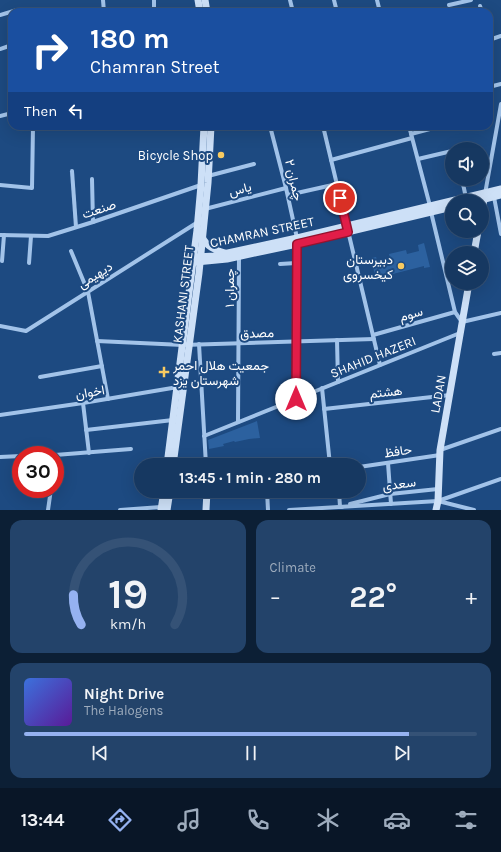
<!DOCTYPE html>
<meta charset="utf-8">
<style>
:root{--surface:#163861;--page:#23436a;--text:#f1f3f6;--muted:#9eacbd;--line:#355276;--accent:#95b2f1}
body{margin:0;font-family:Karla,Vazirmatn,sans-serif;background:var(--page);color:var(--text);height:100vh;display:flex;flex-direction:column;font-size:15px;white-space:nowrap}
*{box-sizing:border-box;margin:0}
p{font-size:13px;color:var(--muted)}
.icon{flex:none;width:22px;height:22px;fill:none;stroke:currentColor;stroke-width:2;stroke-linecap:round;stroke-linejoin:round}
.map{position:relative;height:510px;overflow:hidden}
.drawer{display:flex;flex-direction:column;gap:10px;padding:10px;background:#0c1f35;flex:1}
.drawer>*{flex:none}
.guide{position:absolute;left:8px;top:8px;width:485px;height:122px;border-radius:12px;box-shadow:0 4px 16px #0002,0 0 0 1px var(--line);background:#1a4fa0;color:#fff;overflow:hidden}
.buttons{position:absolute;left:445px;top:142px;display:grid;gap:8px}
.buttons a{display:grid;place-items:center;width:44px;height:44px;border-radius:50%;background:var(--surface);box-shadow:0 4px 16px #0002,0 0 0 1px var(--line);font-size:20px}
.speed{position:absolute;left:12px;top:446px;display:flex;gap:8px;font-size:20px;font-weight:700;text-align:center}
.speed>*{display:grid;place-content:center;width:52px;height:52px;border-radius:50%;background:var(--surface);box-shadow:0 4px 16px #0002,0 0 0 1px var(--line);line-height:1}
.speed .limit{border:6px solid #d22;background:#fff;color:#111}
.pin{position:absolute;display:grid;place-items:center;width:34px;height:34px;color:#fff;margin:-17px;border:2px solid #fff;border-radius:50%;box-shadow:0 1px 4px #0007}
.me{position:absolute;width:44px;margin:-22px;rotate:0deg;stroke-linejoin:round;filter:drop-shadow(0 0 3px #0008)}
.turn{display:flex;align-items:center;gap:14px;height:84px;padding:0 16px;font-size:18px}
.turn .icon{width:52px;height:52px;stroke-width:2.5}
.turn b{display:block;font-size:28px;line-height:34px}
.then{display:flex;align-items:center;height:38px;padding:0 16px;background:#0003;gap:8px;font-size:15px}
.big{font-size:30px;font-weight:700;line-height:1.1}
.drawer .card{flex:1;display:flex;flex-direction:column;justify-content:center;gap:6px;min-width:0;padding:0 14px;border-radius:12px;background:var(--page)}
.drawer .dial{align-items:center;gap:0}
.dial svg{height:104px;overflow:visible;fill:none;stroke:var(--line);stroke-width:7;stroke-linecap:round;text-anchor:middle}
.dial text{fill:var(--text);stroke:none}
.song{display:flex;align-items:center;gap:12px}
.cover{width:48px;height:48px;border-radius:6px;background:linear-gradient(135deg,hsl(220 70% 55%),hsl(270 70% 35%))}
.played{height:4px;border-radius:2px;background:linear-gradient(90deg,var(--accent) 85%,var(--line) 85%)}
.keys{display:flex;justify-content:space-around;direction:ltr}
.heat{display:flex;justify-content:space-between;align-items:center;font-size:22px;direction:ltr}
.drawer .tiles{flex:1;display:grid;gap:10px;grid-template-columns:1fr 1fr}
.card:last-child{grid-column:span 2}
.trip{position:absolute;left:134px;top:458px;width:232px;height:40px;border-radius:20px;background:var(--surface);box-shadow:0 4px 16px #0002,0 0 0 1px var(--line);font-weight:700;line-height:40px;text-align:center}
.menu{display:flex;height:64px;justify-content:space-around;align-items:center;background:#091627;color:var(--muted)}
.menu .icon{width:28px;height:28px}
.menu .current{color:var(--accent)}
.menu b{font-size:18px;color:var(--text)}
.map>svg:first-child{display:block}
.building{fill:#2c619f}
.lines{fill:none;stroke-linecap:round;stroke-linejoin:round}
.street{stroke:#a2c3e9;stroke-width:4}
.secondary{stroke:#cde0f7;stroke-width:7}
.route-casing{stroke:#92132f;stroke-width:10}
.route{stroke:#e11d48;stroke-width:7}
.poi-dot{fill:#f9cb61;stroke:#1d4a81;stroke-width:1.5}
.labels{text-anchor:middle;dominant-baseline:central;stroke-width:4;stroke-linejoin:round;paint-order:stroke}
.poi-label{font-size:13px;fill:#fff;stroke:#1d4a81;text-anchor:end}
.street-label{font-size:13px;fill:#fff;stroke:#1d4a81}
</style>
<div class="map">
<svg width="501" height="510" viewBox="0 0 501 510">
<rect width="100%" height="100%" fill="#1d4a81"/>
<!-- building -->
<g class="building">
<path d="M424,243L430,267L424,268V266L381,277L382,279L376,280L371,258L376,257L378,262L390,259L389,254L406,250L407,254L419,251L418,245Z"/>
<path d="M257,421L260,438L249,439L235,442L234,441L223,444L224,446L209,449L208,440Z"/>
</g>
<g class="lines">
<!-- street -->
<g class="street">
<path d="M103,0L104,12"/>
<path d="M154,0V8"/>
<path d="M290,0L293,12"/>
<path d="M334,0L337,12"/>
<path d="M377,0L380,12"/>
<path d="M449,5L471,0"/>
<path d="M480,6L482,12"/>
<path d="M0,15L17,10"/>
<path d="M489,40L501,36"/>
<path d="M0,49L12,45"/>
<path d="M489,87L501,84"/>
<path d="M0,116L12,113"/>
<path d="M270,126L286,188L297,238"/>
<path d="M323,126L380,365"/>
<path d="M409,126L430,206"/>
<path d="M411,134L441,126"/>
<path d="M418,159L452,151"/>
<path d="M331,160L412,138"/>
<path d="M72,171L76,227"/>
<path d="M208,176L254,164"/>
<path d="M92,179L93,222"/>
<path d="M462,179L466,198"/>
<path d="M0,185L32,188L33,126"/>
<path d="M485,194L501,104"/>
<path d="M288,195L337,184"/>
<path d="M494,197L501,234"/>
<path d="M205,209L286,188"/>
<path d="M431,212L455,312L462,322L501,313"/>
<path d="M0,235L48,236L93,222L201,185"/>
<path d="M71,251L88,292L108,399"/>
<path d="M2,261L4,235"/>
<path d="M29,263L31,236"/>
<path d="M280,264L296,263"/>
<path d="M0,326L26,331L198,222"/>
<path d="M373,335L455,312"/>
<path d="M337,340L338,382"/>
<path d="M97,341L183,345L374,339"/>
<path d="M199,344L206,465"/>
<path d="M494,354L501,353"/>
<path d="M40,377L102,366"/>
<path d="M322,388L330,465"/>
<path d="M296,399L297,244"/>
<path d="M83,403L89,453"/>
<path d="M324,409L450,395"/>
<path d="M0,415L83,403L178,387"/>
<path d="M238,422L239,256"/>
<path d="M86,430L173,420"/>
<path d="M204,436L460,333"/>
<path d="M440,450L501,429"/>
<path d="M55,455L131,449"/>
<path d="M0,457L21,456"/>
<path d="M388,463L391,504"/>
<path d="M359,467L440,455"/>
<path d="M267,491L268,510"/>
<path d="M339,491L340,507H342"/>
<path d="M438,501L474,510"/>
<path d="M350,504L390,494L438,489"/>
<path d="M48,510L51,489"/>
<path d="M120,510L161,507"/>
<path d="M289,510L438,501L501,479"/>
</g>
<!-- secondary -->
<g class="secondary">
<path d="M198,0L200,12"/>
<path d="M205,0L207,12"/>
<path d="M477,201L501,195"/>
<path d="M482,210L484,199"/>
<path d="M202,237C207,247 215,250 225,253"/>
<path d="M474,253L478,231"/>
<path d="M197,257L214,256L297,238L501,189"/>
<path d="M196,262L227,259L297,244L452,207"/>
<path d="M167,465L197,230L201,185L204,126"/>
<path d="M173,465L199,273L208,183L211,126"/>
<path d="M161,510L164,491"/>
<path d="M167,510L170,491"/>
<path d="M206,510L207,491"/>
<path d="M436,510L438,501L440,450L469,283"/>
</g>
</g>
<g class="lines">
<defs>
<path id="route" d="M296,399L297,244L348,232L340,198"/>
</defs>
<!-- route casing -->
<use href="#route" class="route-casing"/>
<!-- route -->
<use href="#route" class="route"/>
</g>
<!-- markers -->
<g class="poi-dot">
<circle cx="221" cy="155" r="4"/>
<circle cx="401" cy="266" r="4"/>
<path d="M162 366h4v4h4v4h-4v4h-4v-4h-4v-4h4z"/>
</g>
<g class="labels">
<!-- poi labels -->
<g class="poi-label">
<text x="213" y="155">Bicycle Shop</text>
<text x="393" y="259">دبیرستان<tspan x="393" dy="15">کیخسروی</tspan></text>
<text x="173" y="365" text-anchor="start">جمعیت هلال احمر<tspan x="173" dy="15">شهرستان یزد</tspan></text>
</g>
<!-- street labels -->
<g class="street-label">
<text transform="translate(294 180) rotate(77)">چمران ۲</text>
<text transform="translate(240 189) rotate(-14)">یاس</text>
<text transform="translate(99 209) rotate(-18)">صنعت</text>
<text transform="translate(262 232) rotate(-12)">CHAMRAN STREET</text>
<text transform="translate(95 275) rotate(-32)">دیهیمی</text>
<text transform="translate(229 288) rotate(-90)">چمران ۱</text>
<text transform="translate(183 294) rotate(-83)">KASHANI STREET</text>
<text transform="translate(411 314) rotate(-16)">سوم</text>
<text transform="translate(257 333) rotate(-2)">مصدق</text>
<text transform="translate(373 357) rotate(-22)">SHAHID HAZERI</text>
<text transform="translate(90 392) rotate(-10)">اخوان</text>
<text transform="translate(386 392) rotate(-6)">هشتم</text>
<text transform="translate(438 394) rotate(-80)">LADAN</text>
<text transform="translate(398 451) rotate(-8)">حافظ</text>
<text transform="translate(399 484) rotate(-8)">سعدی</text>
</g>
</g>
</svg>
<div class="buttons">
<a><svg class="icon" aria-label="sound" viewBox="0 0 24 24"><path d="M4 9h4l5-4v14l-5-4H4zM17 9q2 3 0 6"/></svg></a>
<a><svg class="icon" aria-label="search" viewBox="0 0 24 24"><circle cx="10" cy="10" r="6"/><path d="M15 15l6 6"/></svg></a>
<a><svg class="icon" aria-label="layers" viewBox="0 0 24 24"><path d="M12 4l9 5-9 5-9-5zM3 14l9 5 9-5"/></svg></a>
</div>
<div class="speed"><div class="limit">30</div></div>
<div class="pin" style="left:340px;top:198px;background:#d93025"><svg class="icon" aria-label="arrive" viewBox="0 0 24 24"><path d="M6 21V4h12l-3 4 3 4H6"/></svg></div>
<svg class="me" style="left:296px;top:399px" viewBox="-20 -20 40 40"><circle r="19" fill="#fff"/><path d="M0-13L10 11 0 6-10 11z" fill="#e11d48"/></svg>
<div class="trip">13:45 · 1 min · 280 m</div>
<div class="guide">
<div class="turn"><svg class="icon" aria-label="right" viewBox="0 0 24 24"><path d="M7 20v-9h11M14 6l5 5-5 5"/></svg><div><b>180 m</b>Chamran Street</div></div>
<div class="then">Then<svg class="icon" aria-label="left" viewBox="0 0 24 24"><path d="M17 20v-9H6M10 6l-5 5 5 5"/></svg></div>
</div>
</div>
<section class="drawer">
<div class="tiles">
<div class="card dial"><svg viewBox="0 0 100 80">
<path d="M14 69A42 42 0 1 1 86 69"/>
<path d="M14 69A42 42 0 0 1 8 46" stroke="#95b2f1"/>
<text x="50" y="56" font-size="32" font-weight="700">19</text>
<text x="50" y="72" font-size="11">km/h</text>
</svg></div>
<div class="card"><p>Climate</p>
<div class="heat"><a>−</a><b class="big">22°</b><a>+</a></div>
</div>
<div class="card">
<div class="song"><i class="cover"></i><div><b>Night Drive</b><p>The Halogens</p></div></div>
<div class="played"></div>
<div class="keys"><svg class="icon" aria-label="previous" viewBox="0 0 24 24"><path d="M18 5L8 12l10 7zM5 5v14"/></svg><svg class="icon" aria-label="pause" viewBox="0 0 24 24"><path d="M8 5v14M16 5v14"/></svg><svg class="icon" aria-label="next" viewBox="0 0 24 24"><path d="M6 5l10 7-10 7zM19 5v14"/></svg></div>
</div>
</div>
</section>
<nav class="menu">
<b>13:44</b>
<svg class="icon current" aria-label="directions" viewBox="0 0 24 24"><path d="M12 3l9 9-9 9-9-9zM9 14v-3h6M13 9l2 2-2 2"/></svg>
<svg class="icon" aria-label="music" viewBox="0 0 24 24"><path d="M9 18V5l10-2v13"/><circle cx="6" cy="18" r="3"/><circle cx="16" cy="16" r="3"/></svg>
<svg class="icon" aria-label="phone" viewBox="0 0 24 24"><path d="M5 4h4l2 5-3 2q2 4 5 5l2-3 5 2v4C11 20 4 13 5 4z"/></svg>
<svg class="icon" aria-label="climate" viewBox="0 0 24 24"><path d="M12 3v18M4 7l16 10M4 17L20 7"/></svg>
<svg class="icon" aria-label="car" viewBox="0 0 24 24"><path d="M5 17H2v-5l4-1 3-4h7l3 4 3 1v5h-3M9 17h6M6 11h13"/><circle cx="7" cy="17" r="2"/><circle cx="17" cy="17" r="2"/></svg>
<svg class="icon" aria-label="filters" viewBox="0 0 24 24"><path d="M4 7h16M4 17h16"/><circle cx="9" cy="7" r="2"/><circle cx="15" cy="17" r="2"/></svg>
</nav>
